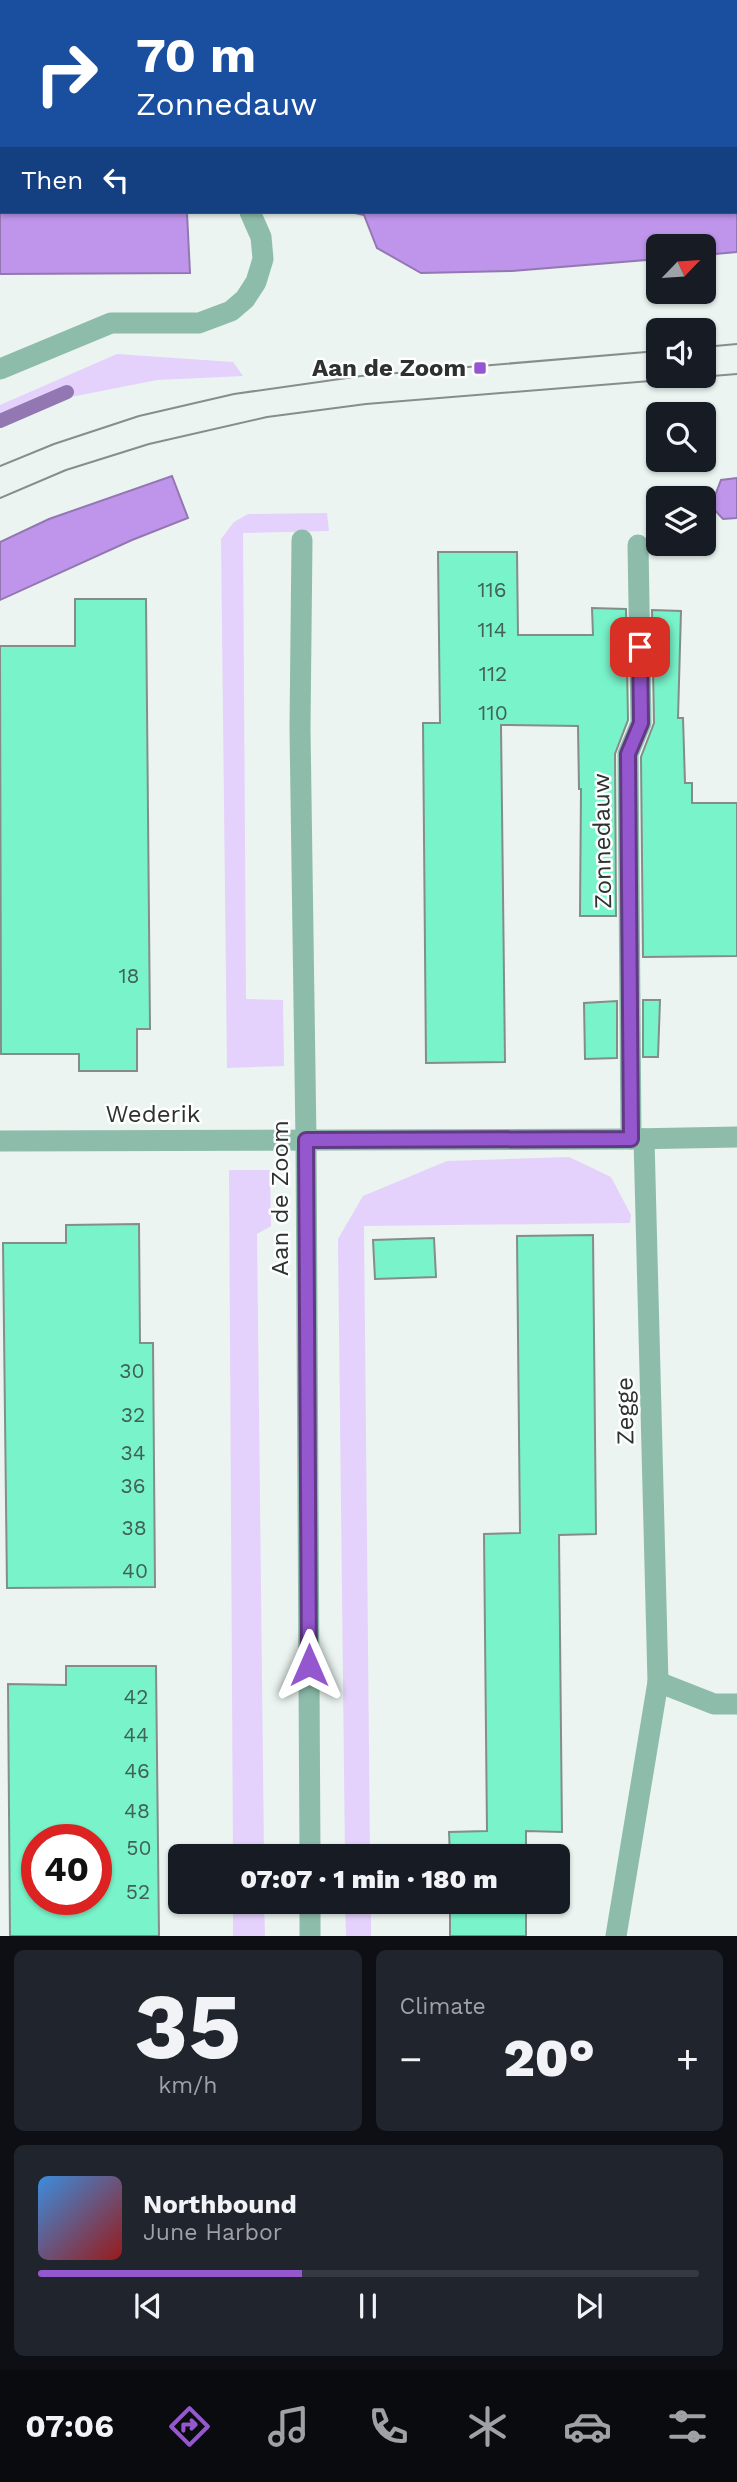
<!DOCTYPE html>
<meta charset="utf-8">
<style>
:root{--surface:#171b24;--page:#20242c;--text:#f1f3f6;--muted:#9ea1a6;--line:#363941;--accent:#9557cd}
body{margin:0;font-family:"Work Sans",sans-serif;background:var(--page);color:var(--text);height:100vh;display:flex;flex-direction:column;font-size:26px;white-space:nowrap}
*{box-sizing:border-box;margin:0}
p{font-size:23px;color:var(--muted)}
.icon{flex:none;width:38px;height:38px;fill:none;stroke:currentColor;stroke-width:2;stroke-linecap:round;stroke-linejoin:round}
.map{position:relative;height:1936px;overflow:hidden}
.details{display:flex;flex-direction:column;gap:14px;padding:14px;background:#0d0f14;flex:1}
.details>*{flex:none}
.banner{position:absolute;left:0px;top:0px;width:738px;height:214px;box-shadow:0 2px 5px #0004;background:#1a4fa0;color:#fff;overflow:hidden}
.needle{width:46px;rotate:65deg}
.fabs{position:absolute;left:646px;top:234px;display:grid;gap:14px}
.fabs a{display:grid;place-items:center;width:70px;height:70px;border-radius:10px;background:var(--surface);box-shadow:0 2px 5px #0004;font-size:35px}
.speed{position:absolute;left:21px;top:1824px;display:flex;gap:14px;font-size:35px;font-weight:700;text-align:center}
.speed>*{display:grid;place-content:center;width:91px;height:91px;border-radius:50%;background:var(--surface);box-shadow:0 2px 5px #0004;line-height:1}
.speed .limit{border:10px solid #d22;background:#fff;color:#111}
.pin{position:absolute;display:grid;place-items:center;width:60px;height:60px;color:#fff;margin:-30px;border-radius:14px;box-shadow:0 4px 10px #0006}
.me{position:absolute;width:77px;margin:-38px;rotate:0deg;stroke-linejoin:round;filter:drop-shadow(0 0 5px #0008)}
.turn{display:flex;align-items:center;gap:24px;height:147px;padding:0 21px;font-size:32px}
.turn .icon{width:91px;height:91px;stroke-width:2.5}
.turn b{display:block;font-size:49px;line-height:60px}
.then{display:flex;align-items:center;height:66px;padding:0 21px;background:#0003;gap:14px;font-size:26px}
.big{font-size:52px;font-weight:800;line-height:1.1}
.details .tile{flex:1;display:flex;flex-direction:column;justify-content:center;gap:10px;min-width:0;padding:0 24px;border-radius:10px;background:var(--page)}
.details .dial{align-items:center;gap:0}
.dial b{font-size:91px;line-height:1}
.song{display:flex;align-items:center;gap:21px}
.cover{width:84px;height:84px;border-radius:10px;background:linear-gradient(135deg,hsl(210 70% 55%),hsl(0 70% 35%))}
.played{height:7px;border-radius:4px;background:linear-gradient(90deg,var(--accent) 40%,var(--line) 40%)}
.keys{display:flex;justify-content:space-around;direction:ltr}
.heat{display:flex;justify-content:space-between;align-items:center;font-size:38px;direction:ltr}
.details .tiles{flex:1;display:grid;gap:14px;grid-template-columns:1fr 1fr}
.tile:last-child{grid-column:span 2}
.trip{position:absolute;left:168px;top:1844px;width:402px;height:70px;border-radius:10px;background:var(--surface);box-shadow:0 2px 5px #0004;font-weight:800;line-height:70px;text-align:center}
.menu{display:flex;height:112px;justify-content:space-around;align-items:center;background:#090b0e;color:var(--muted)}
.menu .icon{width:49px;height:49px}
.menu .on{color:var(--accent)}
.menu b{font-size:32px;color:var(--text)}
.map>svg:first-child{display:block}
.green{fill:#e4d1fc}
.water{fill:#be95ea;stroke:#9377b2;stroke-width:2}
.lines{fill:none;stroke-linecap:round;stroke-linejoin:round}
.stream{stroke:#9377b2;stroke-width:14}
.building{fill:#79f4ca;stroke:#858d89;stroke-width:2;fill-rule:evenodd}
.minor{stroke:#8dbcaa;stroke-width:21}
.tertiary{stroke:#8dbcaa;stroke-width:21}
.tram{stroke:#878d8b;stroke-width:2}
.route-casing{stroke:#613985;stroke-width:18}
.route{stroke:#9557cd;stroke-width:12}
.poi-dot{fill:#9557cd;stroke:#fdfffe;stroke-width:2.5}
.labels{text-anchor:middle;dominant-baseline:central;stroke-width:5;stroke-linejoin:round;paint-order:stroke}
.number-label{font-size:21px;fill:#416256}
.poi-label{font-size:24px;font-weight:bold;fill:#2e3130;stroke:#fdfffe;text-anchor:end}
.street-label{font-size:24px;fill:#2e3130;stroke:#fdfffe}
</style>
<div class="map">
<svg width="737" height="1936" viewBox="0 0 737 1936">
<rect width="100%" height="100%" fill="#ebf4f0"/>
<!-- green -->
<g class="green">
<path d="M117,354L233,362L243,376L157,380L61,399L0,426V405Z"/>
<path d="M327,513L329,531L243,533L246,999L283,1000L284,1066L227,1068L221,539L234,522L248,514Z"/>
<path d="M569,1157L611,1177L631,1215L630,1223L364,1226L370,1857H345L338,1239L363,1196L447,1161Z"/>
<path d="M229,1170H270L271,1226L257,1234L264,1857H233Z"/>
<path d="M233,1902H264L265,1936H233Z"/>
<path d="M345,1902H371V1936H346Z"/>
</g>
<!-- water -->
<g class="water">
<path d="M737,159V252L704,255V247H658V259L512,271L421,273L377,248L364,215L350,212H737Z"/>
<path d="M0,178L2,212H191L187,213L190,273L0,274Z"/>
<path d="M172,476L188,518L132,540L0,600V542L49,519Z"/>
<path d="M737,478V518L723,519L711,506L721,480Z"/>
</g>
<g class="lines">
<!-- stream -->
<path class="stream" d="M0,421L67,392"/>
</g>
<!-- building -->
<g class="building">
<path d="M438,552H517L518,635H593L592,608L626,609L628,720L615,754L616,916H580L581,789H579L578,726L501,725L505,1062L426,1063L423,723H440Z"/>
<path d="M75,599H146L150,1029H137V1071H79V1054H1L0,646H75Z"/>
<path d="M652,610L681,611L678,718H683L685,783H692V803H737V956L643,957L641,757L654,723Z"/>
<path d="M643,1000H660L658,1057H643Z"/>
<path d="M617,1001V1058L585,1059L584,1003Z"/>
<path d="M139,1224L140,1343H153L155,1587L7,1588L3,1243H66V1225Z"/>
<path d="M593,1235L596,1534L559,1535L562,1832L526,1831V1857H450L449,1832L487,1831L484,1534L520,1533L517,1236Z"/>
<path d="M434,1238L436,1277L375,1279L373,1240Z"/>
<path d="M66,1666H156L159,1936H10L8,1684L66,1685ZM37,1839H96V1899H37Z"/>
<rect x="450" y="1902" width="76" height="34"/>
</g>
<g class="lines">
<!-- minor -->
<g class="minor">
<path d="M0,31H2"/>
<path d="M0,369L111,323H199L231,311L245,299L256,282L263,259L261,237L250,212"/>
<path d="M302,540L300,728L306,1140"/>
<path d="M631,1139L628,754L641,723L638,545"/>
<path d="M0,1141L631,1139L737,1137"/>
<path d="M658,1682L714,1704H737"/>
<path d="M616,1936L658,1682L644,1139"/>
</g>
<!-- tertiary -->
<g class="tertiary">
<path d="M306,1140L310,1857"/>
<path d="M310,1902V1936"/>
</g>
<!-- tram -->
<g class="tram">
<path d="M704,347L737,344"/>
<path d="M0,466L54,444L139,416L234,394L361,376L658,351"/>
<path d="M0,498L66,470L149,444L267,417L366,404L737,374"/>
</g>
</g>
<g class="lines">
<defs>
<path id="route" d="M309,1665L306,1140L631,1139L628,754L641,723L640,647"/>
</defs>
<!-- route casing -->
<use href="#route" class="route-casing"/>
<!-- route -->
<use href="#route" class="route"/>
</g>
<!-- markers -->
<rect class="poi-dot" x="473" y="361" width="14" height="14" rx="3.5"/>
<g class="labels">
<!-- number labels -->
<g class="number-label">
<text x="492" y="589">116</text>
<text x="492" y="629">114</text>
<text x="493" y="673">112</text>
<text x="493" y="712">110</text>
<text x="129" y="975">18</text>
<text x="132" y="1370">30</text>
<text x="133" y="1414">32</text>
<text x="133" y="1452">34</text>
<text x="133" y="1485">36</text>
<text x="134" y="1527">38</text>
<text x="135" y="1570">40</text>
<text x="136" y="1696">42</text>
<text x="136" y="1734">44</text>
<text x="137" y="1770">46</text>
<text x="137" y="1810">48</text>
<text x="139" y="1847">50</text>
<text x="138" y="1891">52</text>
</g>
<!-- poi labels -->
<g class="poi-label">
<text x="466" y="368">Aan de Zoom</text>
</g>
<!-- street labels -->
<g class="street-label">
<text transform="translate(602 841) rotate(-91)">Zonnedauw</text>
<text x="153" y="1114">Wederik</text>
<text transform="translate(280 1198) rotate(-90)">Aan de Zoom</text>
<text transform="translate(625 1411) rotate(-91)">Zegge</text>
</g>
</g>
</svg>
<div class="fabs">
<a><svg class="needle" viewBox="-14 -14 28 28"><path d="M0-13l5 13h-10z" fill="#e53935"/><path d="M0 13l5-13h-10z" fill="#9ea1a6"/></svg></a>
<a><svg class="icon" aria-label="sound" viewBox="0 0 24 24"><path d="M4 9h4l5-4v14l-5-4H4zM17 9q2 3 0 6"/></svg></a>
<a><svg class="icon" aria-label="search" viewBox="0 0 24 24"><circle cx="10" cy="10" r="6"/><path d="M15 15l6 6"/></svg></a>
<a><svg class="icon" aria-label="layers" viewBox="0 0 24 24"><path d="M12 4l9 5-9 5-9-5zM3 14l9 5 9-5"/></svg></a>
</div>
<div class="speed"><div class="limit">40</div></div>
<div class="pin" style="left:640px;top:647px;background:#d93025"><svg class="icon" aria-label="arrive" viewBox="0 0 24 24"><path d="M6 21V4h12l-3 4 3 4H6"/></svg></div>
<svg class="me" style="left:309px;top:1665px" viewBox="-20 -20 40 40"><path d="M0-17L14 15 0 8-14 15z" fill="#9557cd" stroke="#fff" stroke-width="4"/></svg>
<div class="trip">07:07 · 1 min · 180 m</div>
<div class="banner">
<div class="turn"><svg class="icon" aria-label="right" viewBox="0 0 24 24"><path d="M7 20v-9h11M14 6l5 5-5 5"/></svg><div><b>70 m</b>Zonnedauw</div></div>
<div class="then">Then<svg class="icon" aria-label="left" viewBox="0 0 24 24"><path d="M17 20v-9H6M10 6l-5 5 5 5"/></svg></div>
</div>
</div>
<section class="details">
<div class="tiles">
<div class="tile dial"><b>35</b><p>km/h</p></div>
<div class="tile"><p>Climate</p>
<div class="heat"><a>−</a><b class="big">20°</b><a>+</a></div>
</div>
<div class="tile">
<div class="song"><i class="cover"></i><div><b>Northbound</b><p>June Harbor</p></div></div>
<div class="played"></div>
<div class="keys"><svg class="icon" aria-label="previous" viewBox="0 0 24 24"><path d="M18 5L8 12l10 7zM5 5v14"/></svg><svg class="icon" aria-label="pause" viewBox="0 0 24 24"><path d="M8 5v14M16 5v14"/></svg><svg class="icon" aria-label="next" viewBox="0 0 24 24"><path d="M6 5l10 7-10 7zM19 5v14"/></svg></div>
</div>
</div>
</section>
<nav class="menu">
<b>07:06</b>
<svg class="icon on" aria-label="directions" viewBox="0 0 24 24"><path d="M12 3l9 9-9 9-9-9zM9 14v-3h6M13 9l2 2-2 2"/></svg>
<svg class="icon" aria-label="music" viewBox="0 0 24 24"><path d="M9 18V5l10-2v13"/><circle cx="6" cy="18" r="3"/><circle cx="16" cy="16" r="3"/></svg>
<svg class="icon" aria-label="phone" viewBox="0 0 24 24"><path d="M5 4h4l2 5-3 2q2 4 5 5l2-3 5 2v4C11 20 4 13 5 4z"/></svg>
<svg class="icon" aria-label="climate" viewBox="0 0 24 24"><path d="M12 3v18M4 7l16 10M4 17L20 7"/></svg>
<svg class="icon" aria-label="car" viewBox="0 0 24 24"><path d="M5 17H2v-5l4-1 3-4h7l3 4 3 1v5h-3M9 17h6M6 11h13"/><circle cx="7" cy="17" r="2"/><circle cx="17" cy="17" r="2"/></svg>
<svg class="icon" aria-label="filters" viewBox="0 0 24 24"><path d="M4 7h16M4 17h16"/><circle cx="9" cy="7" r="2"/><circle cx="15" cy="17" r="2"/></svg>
</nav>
